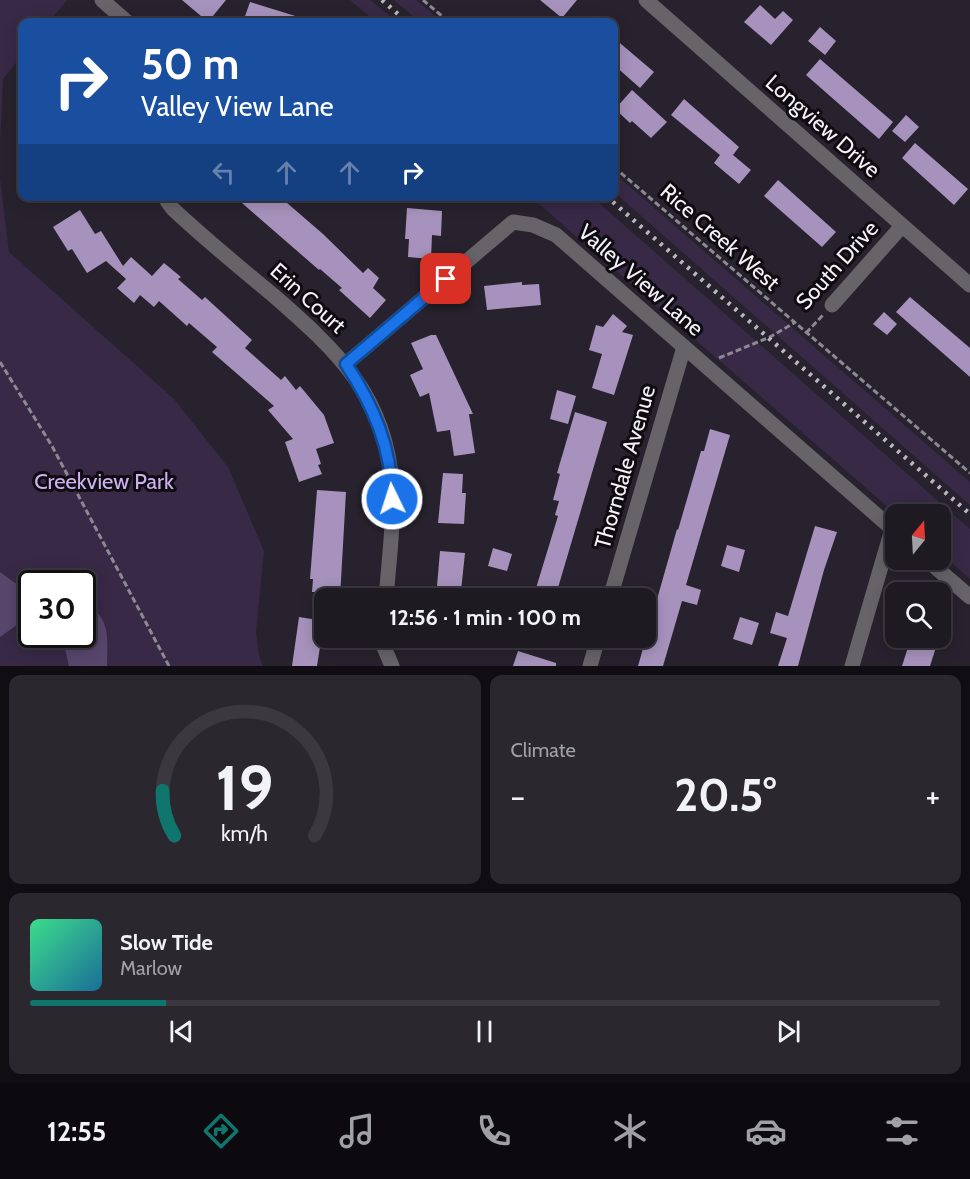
<!DOCTYPE html>
<meta charset="utf-8">
<style>
:root{--surface:#1d1a22;--page:#2a272f;--text:#f1f3f6;--muted:#a0a1a5;--line:#3b3840;--accent:#0f766e}
body{margin:0;font-family:Cabin,sans-serif;background:var(--page);color:var(--text);height:100vh;display:flex;flex-direction:column;font-size:22px;white-space:nowrap}
*{box-sizing:border-box;margin:0}
p{font-size:20px;color:var(--muted)}
.icon{flex:none;width:33px;height:33px;fill:none;stroke:currentColor;stroke-width:2;stroke-linecap:round;stroke-linejoin:round}
.map{position:relative;height:666px;overflow:hidden}
.details{display:flex;flex-direction:column;gap:9px;padding:9px;background:#100e13;flex:1}
.details>*{flex:none}
.hud{position:absolute;left:18px;top:18px;width:600px;height:183px;border-radius:12px;box-shadow:0 3px 15px #0003,0 0 0 2px var(--line);background:#1a4fa0;color:#fff;overflow:hidden}
.needle{width:39px;rotate:18deg}
.controls{position:absolute;left:885px;top:504px;display:grid;gap:12px}
.controls a{display:grid;place-items:center;width:66px;height:66px;border-radius:12px;background:var(--surface);box-shadow:0 3px 15px #0003,0 0 0 2px var(--line);font-size:30px}
.speed{position:absolute;left:18px;top:570px;display:flex;gap:12px;font-size:30px;font-weight:700;text-align:center}
.speed>*{display:grid;place-content:center;width:78px;height:78px;border-radius:50%;background:var(--surface);box-shadow:0 3px 15px #0003,0 0 0 2px var(--line);line-height:1}
.speed .limit{border:3px solid #111;border-radius:9px;background:#fff;color:#111}
.pin{position:absolute;display:grid;place-items:center;width:51px;height:51px;color:#fff;margin:-26px;border-radius:12px;box-shadow:0 3px 9px #0006}
.me{position:absolute;width:66px;margin:-33px;rotate:356deg;stroke-linejoin:round;filter:drop-shadow(0 0 4px #0008)}
.turn{display:flex;align-items:center;gap:21px;height:126px;padding:0 24px;font-size:27px}
.turn .icon{width:78px;height:78px;stroke-width:2.5}
.turn b{display:block;font-size:42px;line-height:51px}
.lanes{display:flex;align-items:center;height:57px;padding:0 24px;background:#0003;justify-content:center;gap:30px;direction:ltr}
.lanes .off{opacity:.35}
.big{font-size:45px;font-weight:700;line-height:1.1}
.details .widget{flex:1;display:flex;flex-direction:column;justify-content:center;gap:9px;min-width:0;padding:0 21px;border-radius:12px;background:var(--page)}
.details .dial{align-items:center;gap:0}
.dial svg{height:156px;overflow:visible;fill:none;stroke:var(--line);stroke-width:7;stroke-linecap:round;text-anchor:middle}
.dial text{fill:var(--text);stroke:none}
.song{display:flex;align-items:center;gap:18px}
.cover{width:72px;height:72px;border-radius:9px;background:linear-gradient(135deg,hsl(150 70% 55%),hsl(200 70% 35%))}
.played{height:6px;border-radius:3px;background:linear-gradient(90deg,var(--accent) 15%,var(--line) 15%)}
.keys{display:flex;justify-content:space-around;direction:ltr}
.heat{display:flex;justify-content:space-between;align-items:center;font-size:33px;direction:ltr}
.details .tiles{flex:1;display:grid;gap:9px;grid-template-columns:1fr 1fr}
.widget:last-child{grid-column:span 2}
.trip{position:absolute;left:314px;top:588px;width:342px;height:60px;border-radius:12px;background:var(--surface);box-shadow:0 3px 15px #0003,0 0 0 2px var(--line);font-weight:700;line-height:60px;text-align:center}
.dock{display:flex;height:96px;justify-content:space-around;align-items:center;background:#0c0a0e;color:var(--muted)}
.dock .icon{width:42px;height:42px}
.dock .selected{color:var(--accent)}
.dock b{font-size:27px;color:var(--text)}
.map>svg:first-child{display:block}
.green{fill:#382947;fill-rule:evenodd}
.water{fill:#58466c}
.building{fill:#a692bc}
.lines{fill:none;stroke-linecap:round;stroke-linejoin:round}
.path{stroke:#8d8992;stroke-width:3;stroke-dasharray:6 3;stroke-linecap:butt}
.minor{stroke:#666369;stroke-width:15}
.rail{stroke:#bbb7c0;stroke-width:4.5;stroke-dasharray:3 6;stroke-linecap:butt}
.route-casing{stroke:#114b97;stroke-width:15}
.route{stroke:#1a73e8;stroke-width:10}
.labels{text-anchor:middle;dominant-baseline:central;stroke-width:6;stroke-linejoin:round;paint-order:stroke}
.street-label{font-size:22px;fill:#f6f2fa;stroke:#0f0c11}
.park-label{font-size:22px;fill:#ceaff0;stroke:#0f0c11}
</style>
<div class="map">
<svg width="970" height="666" viewBox="0 0 970 666">
<rect width="100%" height="100%" fill="#27222d"/>
<!-- green -->
<g class="green">
<path d="M0,0H67L49,22H22V55L3,79L0,143Z"/>
<path d="M350,0H370L397,22H376Z"/>
<path d="M394,0H416L442,22H420Z"/>
<path d="M614,173L970,482V505L614,192Z"/>
<path d="M0,179L9,252L174,399L228,467L264,551L256,632L259,656L263,666H0ZM32,584H82V634H32Z"/>
<path d="M531,197H592L970,529V579L941,553L940,514H896Z"/>
</g>
<!-- water -->
<g class="water">
<path d="M0,572L15,583L31,585L32,621L18,624L0,637Z"/>
<path d="M83,599C110,619 108,634 107,666H69L63,640L58,635L82,634Z"/>
</g>
<!-- building -->
<g class="building">
<path d="M182,0H226L208,22Z"/>
<path d="M540,0H577L562,18Z"/>
<path d="M250,2L305,19V22H243Z"/>
<path d="M760,5L775,19L783,11L793,20L771,45L744,22Z"/>
<path d="M820,27L836,41L825,55L808,41Z"/>
<path d="M614,38L654,72L640,88L614,65Z"/>
<path d="M820,59L893,122L879,139L806,75Z"/>
<path d="M632,90L667,122L651,138L632,121L630,123L615,109Z"/>
<path d="M684,99L739,147L733,155L751,170L739,184L714,163L720,155L671,115Z"/>
<path d="M906,115L919,127L905,142L892,131Z"/>
<path d="M915,143L968,189L954,205L902,158Z"/>
<path d="M778,180L836,232L822,247L764,196Z"/>
<path d="M234,196H279L323,234L363,273L368,268L379,278L373,288L386,300L370,318L339,290L342,288L320,269L319,270Z"/>
<path d="M407,208L442,211L441,236L432,235L431,259L408,257L409,239H405Z"/>
<path d="M80,210L95,234L101,231L123,266L131,257L152,276L164,263L181,277L178,279L202,300L205,297L252,340L245,348L281,380L285,376L296,390L300,386L324,415L334,443L316,449L321,464L318,465L322,474L299,482L285,442L293,439L268,410L274,406L212,352L217,347L189,323L187,326L159,301L154,307L140,295L134,303L117,288L126,279L106,261L87,273L72,249L68,251L53,227Z"/>
<path d="M522,282V285L539,284L541,305L487,310L484,286Z"/>
<path d="M910,297L970,348V377L896,312Z"/>
<path d="M884,312L897,324L887,335L873,324Z"/>
<path d="M613,314L627,326L622,332L633,335L614,395L592,388L602,354L589,350L596,325L603,327Z"/>
<path d="M431,335H436L473,414H469L475,453L454,456L450,430L437,432L429,393L420,397L410,375L423,369L411,343Z"/>
<path d="M557,390L576,396L568,424L550,419Z"/>
<path d="M575,412L607,422L555,598H533L558,516L555,515L559,501L553,500L560,474L557,473Z"/>
<path d="M710,429L730,435L686,585L701,590L697,605L682,601L663,666H638L677,529L678,530L701,451H704Z"/>
<path d="M443,473L463,474L462,493H466L464,524L438,523Z"/>
<path d="M317,490L346,492L340,598H316L317,592H312L313,579H310Z"/>
<path d="M815,526L837,532L824,570L798,666H778L787,638L770,633L776,612L788,616Z"/>
<path d="M727,545L745,550L739,572L721,566Z"/>
<path d="M493,548L512,554L507,571L488,566Z"/>
<path d="M440,551L465,553L461,591L456,590L455,598H436Z"/>
<path d="M299,617L324,621V648L320,647L317,666H292Z"/>
<path d="M740,617L759,623L752,645L733,639Z"/>
<path d="M911,638H939L930,666H902Z"/>
<path d="M518,651L556,663V666H513Z"/>
</g>
<g class="lines">
<!-- path -->
<g class="path">
<path d="M423,0L449,22"/>
<path d="M614,167L970,473"/>
<path d="M806,333L823,315"/>
<path d="M719,358L770,337L794,323"/>
<path d="M0,362L52,446L169,666"/>
</g>
<!-- minor -->
<g class="minor">
<path d="M102,0L127,22"/>
<path d="M646,0L970,285"/>
<path d="M169,196L167,201L173,209C205,239 239,267 273,295C336,350 386,395 392,485C394,523 389,561 386,598"/>
<path d="M832,305L902,226"/>
<path d="M346,364L513,222L533,225L556,235L896,532"/>
<path d="M927,560L970,597"/>
<path d="M610,598L684,347"/>
<path d="M384,638L383,645L392,666"/>
<path d="M590,666L598,638"/>
<path d="M852,666L892,529"/>
</g>
<!-- rail -->
<g class="rail">
<path d="M382,0L407,22"/>
<path d="M606,196L970,514"/>
</g>
</g>
<g class="lines">
<defs>
<path id="route" d="M392,499C392,448 373,405 346,364L446,279"/>
</defs>
<!-- route casing -->
<use href="#route" class="route-casing"/>
<!-- route -->
<use href="#route" class="route"/>
</g>
<g class="labels">
<!-- street labels -->
<g class="street-label">
<text transform="translate(823 126) rotate(41)">Longview Drive</text>
<text transform="translate(720 237) rotate(41)">Rice Creek West</text>
<text transform="translate(837 265) rotate(-48)">South Drive</text>
<text transform="translate(641 280) rotate(41)">Valley View Lane</text>
<text transform="translate(308 298) rotate(42)">Erin Court</text>
<text transform="translate(625 467) rotate(-74)">Thorndale Avenue</text>
</g>
<!-- park labels -->
<g class="park-label">
<text x="104" y="481">Creekview Park</text>
</g>
</g>
</svg>
<div class="controls">
<a><svg class="needle" viewBox="-14 -14 28 28"><path d="M0-13l5 13h-10z" fill="#e53935"/><path d="M0 13l5-13h-10z" fill="#a0a1a5"/></svg></a>
<a><svg class="icon" aria-label="search" viewBox="0 0 24 24"><circle cx="10" cy="10" r="6"/><path d="M15 15l6 6"/></svg></a>
</div>
<div class="speed"><div class="limit">30</div></div>
<div class="pin" style="left:446px;top:279px;background:#d93025"><svg class="icon" aria-label="arrive" viewBox="0 0 24 24"><path d="M6 21V4h12l-3 4 3 4H6"/></svg></div>
<svg class="me" style="left:392px;top:499px" viewBox="-20 -20 40 40"><circle r="17" fill="#1a73e8" stroke="#fff" stroke-width="3"/><path d="M0-11L8 9 0 5-8 9z" fill="#fff"/></svg>
<div class="trip">12:56 · 1 min · 100 m</div>
<div class="hud">
<div class="turn"><svg class="icon" aria-label="right" viewBox="0 0 24 24"><path d="M7 20v-9h11M14 6l5 5-5 5"/></svg><div><b>50 m</b>Valley View Lane</div></div>
<div class="lanes"><svg class="icon off" aria-label="left" viewBox="0 0 24 24"><path d="M17 20v-9H6M10 6l-5 5 5 5"/></svg><svg class="icon off" aria-label="ahead" viewBox="0 0 24 24"><path d="M12 20V5M6 11l6-6 6 6"/></svg><svg class="icon off" aria-label="ahead" viewBox="0 0 24 24"><path d="M12 20V5M6 11l6-6 6 6"/></svg><svg class="icon" aria-label="right" viewBox="0 0 24 24"><path d="M7 20v-9h11M14 6l5 5-5 5"/></svg></div>
</div>
</div>
<section class="details">
<div class="tiles">
<div class="widget dial"><svg viewBox="0 0 100 80">
<path d="M14 69A42 42 0 1 1 86 69"/>
<path d="M14 69A42 42 0 0 1 8 46" stroke="#0f766e"/>
<text x="50" y="56" font-size="32" font-weight="700">19</text>
<text x="50" y="72" font-size="11">km/h</text>
</svg></div>
<div class="widget"><p>Climate</p>
<div class="heat"><a>−</a><b class="big">20.5°</b><a>+</a></div>
</div>
<div class="widget">
<div class="song"><i class="cover"></i><div><b>Slow Tide</b><p>Marlow</p></div></div>
<div class="played"></div>
<div class="keys"><svg class="icon" aria-label="previous" viewBox="0 0 24 24"><path d="M18 5L8 12l10 7zM5 5v14"/></svg><svg class="icon" aria-label="pause" viewBox="0 0 24 24"><path d="M8 5v14M16 5v14"/></svg><svg class="icon" aria-label="next" viewBox="0 0 24 24"><path d="M6 5l10 7-10 7zM19 5v14"/></svg></div>
</div>
</div>
</section>
<nav class="dock">
<b>12:55</b>
<svg class="icon selected" aria-label="directions" viewBox="0 0 24 24"><path d="M12 3l9 9-9 9-9-9zM9 14v-3h6M13 9l2 2-2 2"/></svg>
<svg class="icon" aria-label="music" viewBox="0 0 24 24"><path d="M9 18V5l10-2v13"/><circle cx="6" cy="18" r="3"/><circle cx="16" cy="16" r="3"/></svg>
<svg class="icon" aria-label="phone" viewBox="0 0 24 24"><path d="M5 4h4l2 5-3 2q2 4 5 5l2-3 5 2v4C11 20 4 13 5 4z"/></svg>
<svg class="icon" aria-label="climate" viewBox="0 0 24 24"><path d="M12 3v18M4 7l16 10M4 17L20 7"/></svg>
<svg class="icon" aria-label="car" viewBox="0 0 24 24"><path d="M5 17H2v-5l4-1 3-4h7l3 4 3 1v5h-3M9 17h6M6 11h13"/><circle cx="7" cy="17" r="2"/><circle cx="17" cy="17" r="2"/></svg>
<svg class="icon" aria-label="filters" viewBox="0 0 24 24"><path d="M4 7h16M4 17h16"/><circle cx="9" cy="7" r="2"/><circle cx="15" cy="17" r="2"/></svg>
</nav>
